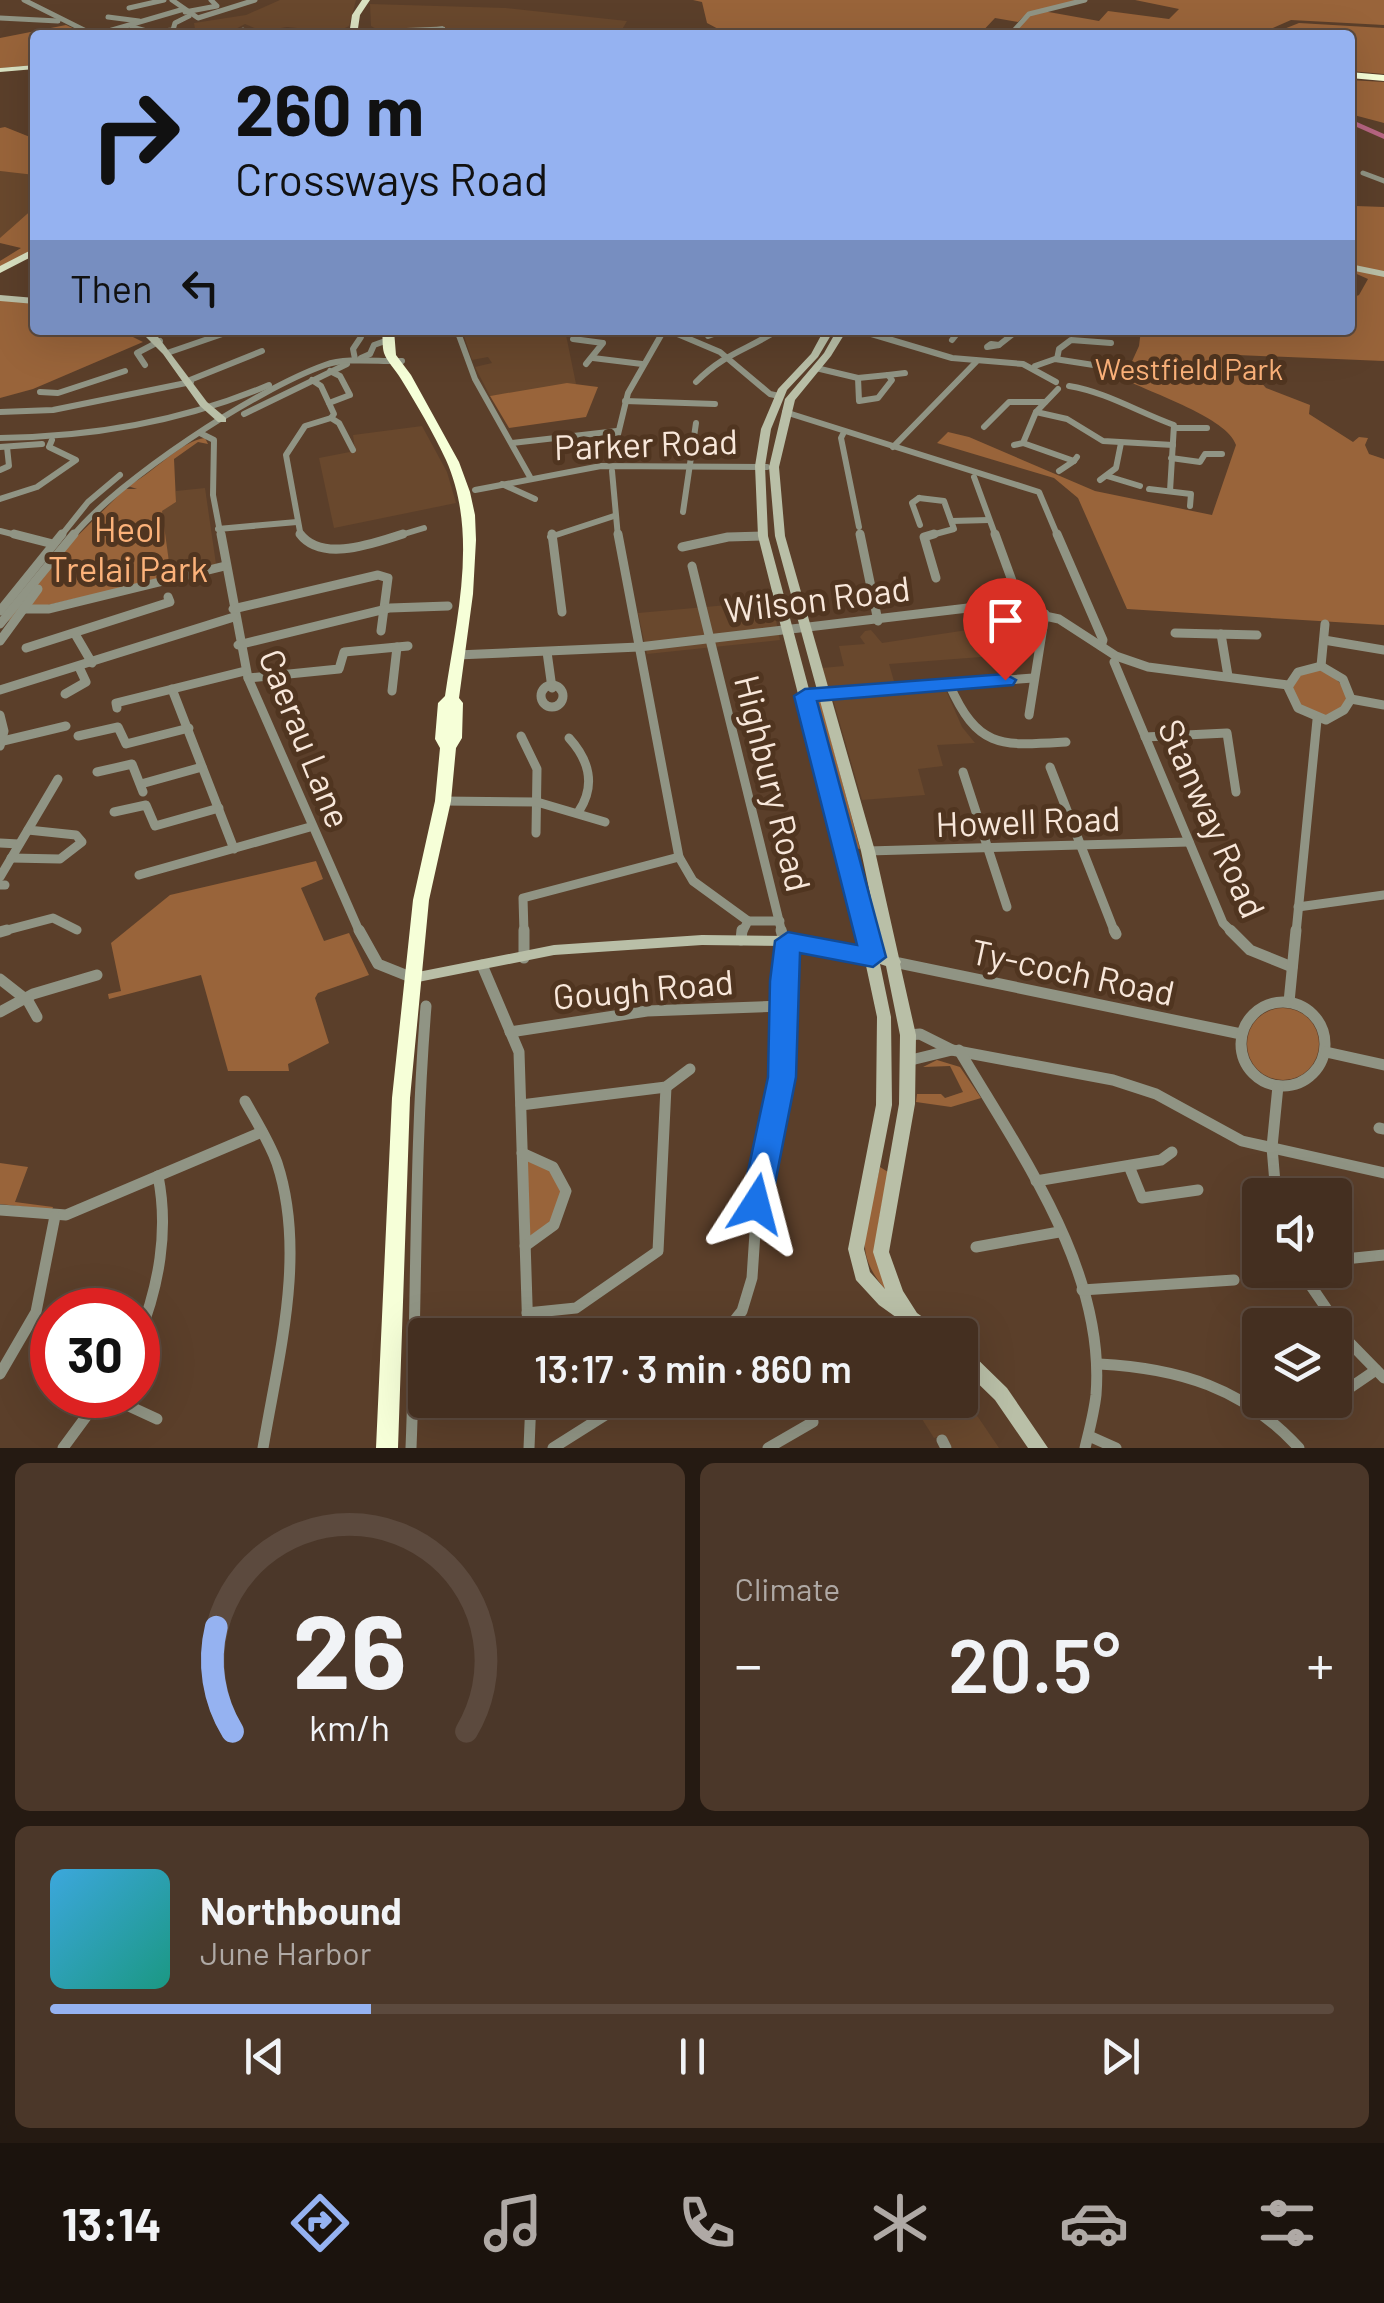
<!DOCTYPE html>
<meta charset="utf-8">
<style>
:root{--surface:#442f20;--page:#4b3729;--text:#f1f3f6;--muted:#afa9a5;--line:#5c4a3e;--accent:#95b2f1}
body{margin:0;font-family:Barlow,sans-serif;background:var(--page);color:var(--text);height:100vh;display:flex;flex-direction:column;font-size:38px;white-space:nowrap}
*{box-sizing:border-box;margin:0}
p{font-size:32px;color:var(--muted)}
.icon{flex:none;width:55px;height:55px;fill:none;stroke:currentColor;stroke-width:2;stroke-linecap:round;stroke-linejoin:round}
.map{position:relative;height:1448px;overflow:hidden}
.drawer{display:flex;flex-direction:column;gap:15px;padding:15px;background:#251a12;flex:1}
.drawer>*{flex:none}
.hud{position:absolute;left:30px;top:30px;width:1325px;height:305px;border-radius:10px;box-shadow:0 10px 40px #0002,0 0 0 2px var(--line);background:#95b2f1;color:#111;overflow:hidden}
.fabs{position:absolute;left:1242px;top:1178px;display:grid;gap:20px}
.fabs a{display:grid;place-items:center;width:110px;height:110px;border-radius:10px;background:var(--surface);box-shadow:0 10px 40px #0002,0 0 0 2px var(--line);font-size:50px}
.speed{position:absolute;left:30px;top:1288px;display:flex;gap:20px;font-size:50px;font-weight:700;text-align:center}
.speed>*{display:grid;place-content:center;width:130px;height:130px;border-radius:50%;background:var(--surface);box-shadow:0 10px 40px #0002,0 0 0 2px var(--line);line-height:1}
.speed .limit{border:15px solid #d22;background:#fff;color:#111}
.pin{position:absolute;display:grid;place-items:center;width:85px;height:85px;color:#fff;margin:-102px -42px;border-radius:50% 50% 50% 0;rotate:-45deg;box-shadow:0 0 10px #0007}
.pin .icon{rotate:45deg}
.me{position:absolute;width:110px;margin:-55px;rotate:9deg;stroke-linejoin:round;filter:drop-shadow(0 0 8px #0008)}
.turn{display:flex;align-items:center;gap:35px;height:210px;padding:0 40px;font-size:45px}
.turn .icon{width:130px;height:130px;stroke-width:2.5}
.turn b{display:block;font-size:70px;line-height:85px}
.then{display:flex;align-items:center;height:95px;padding:0 40px;background:#0003;gap:20px;font-size:38px}
.big{font-size:75px;font-weight:600;line-height:1.1}
.drawer .tile{flex:1;display:flex;flex-direction:column;justify-content:center;gap:15px;min-width:0;padding:0 35px;border-radius:15px;background:var(--page)}
.drawer .dial{align-items:center;gap:0}
.dial svg{height:260px;overflow:visible;fill:none;stroke:var(--line);stroke-width:7;stroke-linecap:round;text-anchor:middle}
.dial text{fill:var(--text);stroke:none}
.song{display:flex;align-items:center;gap:30px}
.cover{width:120px;height:120px;border-radius:15px;background:linear-gradient(135deg,hsl(200 70% 55%),hsl(170 70% 35%))}
.played{height:10px;border-radius:5px;background:linear-gradient(90deg,var(--accent) 25%,var(--line) 25%)}
.keys{display:flex;justify-content:space-around;direction:ltr}
.heat{display:flex;justify-content:space-between;align-items:center;font-size:55px;direction:ltr}
.drawer .tiles{flex:1;display:grid;gap:15px;grid-template-columns:1fr 1fr}
.tile:last-child{grid-column:span 2}
.trip{position:absolute;left:408px;top:1318px;width:570px;height:100px;border-radius:10px;background:var(--surface);box-shadow:0 10px 40px #0002,0 0 0 2px var(--line);font-weight:600;line-height:100px;text-align:center}
.tab-bar{display:flex;height:160px;justify-content:space-around;align-items:center;background:#1b130d;color:var(--muted)}
.tab-bar .icon{width:70px;height:70px}
.tab-bar .current{color:var(--accent)}
.tab-bar b{font-size:45px;color:var(--text)}
.map>svg:first-child{display:block}
.built{fill:#69482d}
.green{fill:#99643a}
.lines{fill:none;stroke-linecap:round;stroke-linejoin:round}
.river{fill:#b76582;fill-rule:evenodd}
.street-far3{stroke:#909484;stroke-width:5}
.street-far2{stroke:#909484;stroke-width:6}
.street-far1{stroke:#909484;stroke-width:9}
.street{stroke:#909484;stroke-width:11}
.secondary{fill:#b9bfa7;fill-rule:evenodd}
.primary{fill:#d9e1c1;fill-rule:evenodd}
.highway{fill:#f6ffd8;fill-rule:evenodd}
.route{fill:#1a73e8;stroke:#114b97;stroke-width:2.5}
.labels{text-anchor:middle;dominant-baseline:central;stroke-width:10;stroke-linejoin:round;paint-order:stroke}
.far-park-label{font-size:30px;fill:#fcb27a;stroke:#503520}
.street-label{font-size:35px;fill:#f8e7da;stroke:#503520}
.park-label{font-size:35px;fill:#fcb27a;stroke:#503520}
</style>
<div class="map">
<svg width="1384" height="1448" viewBox="0 0 1384 1448">
<rect width="100%" height="100%" fill="#5b3f2a"/>
<!-- built -->
<g class="built">
<path d="M280,0H356L349,26L337,32L287,27L261,31L245,24L230,32L234,35H196L194,23L246,15Z"/>
<path d="M370,4L506,8L627,21L620,33L612,35H372L378,30L371,26Z"/>
<path d="M0,171L35,173V210L0,241Z"/>
<path d="M462,330H565L576,384L490,396L475,367L492,363L488,357L472,360Z"/>
<path d="M422,426L447,472L456,503L334,528L319,458L355,451L353,435Z"/>
<path d="M205,488L216,564L186,573L169,563L161,511L176,502V491Z"/>
<path d="M772,601L780,640L647,654L638,613Z"/>
<path d="M987,627H999L994,656L889,664L895,685L829,690L822,668L844,666L839,646L865,644L860,637L865,631L871,630L882,643Z"/>
<path d="M945,688L962,727L975,743L937,745L943,766L918,769L925,795L862,800L832,696Z"/>
<path d="M960,1397L978,1417L999,1448H952L945,1435L934,1438L922,1419Z"/>
</g>
<!-- green -->
<g class="green">
<path d="M693,0H1081L1043,11L1099,21L1108,11L1169,19L1179,9L1135,0H1384V25L1291,20L1257,35H1012L1024,16L1018,22L995,18L979,35L955,29L951,35H671L722,31L707,23L702,2Z"/>
<path d="M1299,23L1384,28V74L1350,71V35H1269Z"/>
<path d="M66,25L88,35H35V65L0,68V38Z"/>
<path d="M1350,80L1384,82V123L1350,114Z"/>
<path d="M5,127L35,139V161L29,170H35V175L0,171V128Z"/>
<path d="M1350,201L1356,206L1384,207V361L1237,355L1266,388L1310,405L1309,414L1353,442L1359,437L1368,438L1365,445L1369,454L1384,459V625L1127,609L1078,498L1054,478L937,443L948,432L969,437L1095,491L1212,515L1236,445C1228,418 1151,393 1124,379L1139,346L1141,330H1350V299L1359,295L1368,279L1350,271Z"/>
<path d="M35,207V250L0,269V261L21,248L0,243V238Z"/>
<path d="M0,300L35,303V330H119L143,342L33,389L0,398Z"/>
<path d="M567,383L598,387L586,417L509,428L490,396Z"/>
<path d="M205,438L208,444L198,442L174,459L176,502L162,511L169,562L183,561L186,573L35,608L8,621L46,567L57,569L59,565H48L125,489H137L128,486C152,474 182,440 205,438Z"/>
<path d="M1316,668C1334,677 1345,681 1347,703L1327,717L1303,711L1291,686L1296,677Z"/>
<path d="M810,698H820L860,849L851,847Z"/>
<path d="M316,861L323,879L301,888L324,941L349,933L369,975L318,993L315,998L329,1043L288,1064L289,1071H228L201,975L109,999L108,994L121,991L111,943L170,895Z"/>
<circle cx="1283" cy="1044" r="36"/>
<path d="M937,1060L960,1067L981,1098L951,1107L916,1102L917,1094H941L945,1098L963,1092L950,1066L923,1067Z"/>
<path d="M527,1159L550,1169L561,1185L557,1219L530,1237Z"/>
<path d="M0,1163L28,1167L15,1202L53,1207L52,1210L0,1204Z"/>
<path d="M880,1167L888,1172L878,1225L896,1300C846,1253 868,1228 880,1167Z"/>
</g>
<g class="lines">
<!-- river -->
<path class="river" d="M1350,119L1384,134V139L1350,124Z"/>
<!-- street-far3 -->
<g class="street-far3">
<path d="M24,0L94,35"/>
<path d="M172,0L198,18L255,0"/>
<path d="M129,8L164,0"/>
<path d="M185,12L217,6L211,0"/>
<path d="M108,17L139,21"/>
<path d="M0,18L58,21"/>
<path d="M132,27L150,32L173,30L175,23L189,16"/>
<path d="M243,30L246,32H237Z"/>
<path d="M295,31L325,34"/>
<path d="M243,33L285,32"/>
<path d="M321,34L443,29L368,35"/>
<path d="M95,35L184,9"/>
<path d="M1010,35L1029,14L1085,0"/>
<path d="M1363,173L1384,181"/>
</g>
<!-- street-far2 -->
<g class="street-far2">
<path d="M1350,294L1354,296"/>
<path d="M295,330H308"/>
<path d="M457,330L475,379L530,477"/>
<path d="M668,330L720,352L770,394L779,396"/>
<path d="M858,330L952,358L1023,364L1056,382"/>
<path d="M708,336L725,330"/>
<path d="M573,339L603,343L586,364"/>
<path d="M952,340L960,330"/>
<path d="M991,344L999,345L987,347Z"/>
<path d="M999,345L1018,330"/>
<path d="M170,352L234,330"/>
<path d="M361,358L370,354L374,345L388,340"/>
<path d="M593,358L642,364"/>
<path d="M355,359L353,349L361,337L356,330"/>
<path d="M1057,359L1059,349L1071,340L1111,343"/>
<path d="M145,365L137,353L160,341"/>
<path d="M1035,366L1055,359L1100,366"/>
<path d="M816,368L858,378"/>
<path d="M888,375L892,380L878,398L859,401L858,378Z"/>
<path d="M888,375L905,373"/>
<path d="M190,380L262,351"/>
<path d="M312,380L321,386L334,414L331,418L339,423L353,450"/>
<path d="M696,382C725,353 745,351 778,330"/>
<path d="M1069,386C1106,392 1138,412 1174,425L1170,491"/>
<path d="M40,392L58,393L125,371"/>
<path d="M625,401L715,404"/>
<path d="M329,403L350,395L340,376L330,371"/>
<path d="M0,412L53,410L191,382"/>
<path d="M785,412L1039,492L1058,537"/>
<path d="M1036,412L1067,419L1103,441L1173,445"/>
<path d="M244,414L347,364"/>
<path d="M984,427L1009,402H1045"/>
<path d="M1175,428H1207"/>
<path d="M844,432L841,438L859,527"/>
<path d="M200,433L214,440L213,495L221,537"/>
<path d="M0,438C94,437 182,422 269,385"/>
<path d="M512,443L617,431"/>
<path d="M1023,443L1074,461L1077,457"/>
<path d="M1014,445L1023,443L1036,412L1058,389"/>
<path d="M0,447L42,444"/>
<path d="M893,447L976,362"/>
<path d="M1171,458L1200,462L1205,454H1222"/>
<path d="M612,459L628,393L664,330"/>
<path d="M0,470L9,466L7,447"/>
<path d="M612,471L618,537"/>
<path d="M1059,471L1074,461"/>
<path d="M1107,476L1140,486"/>
<path d="M974,477L996,537"/>
<path d="M1100,480L1116,468L1121,443"/>
<path d="M502,484L535,499"/>
<path d="M1149,489L1191,494L1190,506"/>
<path d="M475,490L601,466L767,467"/>
<path d="M919,498L944,501L954,529L924,537"/>
<path d="M919,498L912,503L920,525"/>
<path d="M0,499L37,487L76,460L49,447L52,440"/>
<path d="M683,512L696,423"/>
<path d="M952,521L989,520"/>
<path d="M218,529L297,522"/>
<path d="M0,531L24,537"/>
<path d="M60,537L88,502L120,475"/>
<path d="M72,537C119,479 255,390 325,365C347,357 379,362 402,361"/>
<path d="M301,537L286,455L305,426L331,418"/>
<path d="M394,537L424,528"/>
<path d="M550,537L614,516"/>
<path d="M732,537L763,536"/>
</g>
<!-- street-far1 -->
<g class="street-far1">
<path d="M14,534L53,544"/>
<path d="M221,534L248,678L360,933"/>
<path d="M300,534C322,563 374,543 403,534"/>
<path d="M552,534L562,612"/>
<path d="M618,534L679,857L693,881L748,921"/>
<path d="M860,534L878,621"/>
<path d="M934,534L924,537L936,578"/>
<path d="M995,534L1022,608"/>
<path d="M1057,534L1103,640L1101,646"/>
<path d="M682,547L728,537L763,536"/>
<path d="M692,566L782,933"/>
<path d="M23,609H49L225,566"/>
<path d="M233,609L378,575L388,578L381,631"/>
<path d="M0,611L62,534"/>
<path d="M0,624L74,534"/>
<path d="M1175,633L1257,635"/>
<path d="M75,634L92,663"/>
<path d="M1221,634L1228,676"/>
<path d="M1324,640L1384,650"/>
<path d="M0,641L38,589"/>
<path d="M238,645L390,608L448,606"/>
<path d="M26,648L170,602L168,597"/>
<path d="M547,652L552,688"/>
<path d="M457,655L639,647L993,605L1059,619L1116,656L1148,667L1288,685"/>
<path d="M1114,662L1223,923L1233,933"/>
<path d="M1321,666L1343,679L1351,699L1344,710L1326,720L1298,708L1288,687L1298,672Z"/>
<path d="M1321,666L1325,624"/>
<path d="M248,678L339,669L344,652L408,646"/>
<path d="M949,684C978,749 1000,746 1066,742"/>
<circle cx="552" cy="696" r="11"/>
<path d="M172,689L234,849"/>
<path d="M0,690L234,617"/>
<path d="M392,691L397,647"/>
<path d="M65,694L86,682L79,667"/>
<path d="M823,694L1033,678"/>
<path d="M1351,699L1384,705"/>
<path d="M117,708L116,703L245,671"/>
<path d="M0,715L4,731L0,746"/>
<path d="M1029,715L1045,614"/>
<path d="M78,736L118,727L126,744L189,728"/>
<path d="M521,736L537,769L536,833"/>
<path d="M1145,737L1227,733L1236,792"/>
<path d="M569,738C589,760 596,785 579,811"/>
<path d="M3,741L66,726"/>
<path d="M1050,767L1115,933"/>
<path d="M97,772L132,764L143,792"/>
<path d="M963,772L1007,907"/>
<path d="M141,784L202,767"/>
<path d="M443,801L537,802L605,822"/>
<path d="M114,812L146,805L155,826L219,808"/>
<path d="M0,843L19,844"/>
<path d="M868,851L1189,842"/>
<path d="M11,858L60,859L82,842L76,835L28,830"/>
<path d="M139,875L310,827"/>
<path d="M0,877L58,779"/>
<path d="M0,885H5"/>
<path d="M1298,907L1384,895"/>
<path d="M0,932L53,918L77,930"/>
<path d="M524,933L523,898L679,857"/>
<path d="M742,933L748,921H780"/>
<path d="M1296,933L1317,720"/>
</g>
<!-- street -->
<g class="street">
<path d="M359,930L378,964L413,978"/>
<path d="M524,930V958"/>
<path d="M781,930L784,941"/>
<path d="M1114,930L1116,934"/>
<path d="M1230,930L1250,950L1292,967"/>
<path d="M0,932L7,930"/>
<path d="M741,940L742,930"/>
<path d="M894,962L1241,1034"/>
<path d="M482,965L519,1052L528,1335"/>
<path d="M0,979L28,1001L37,1017"/>
<path d="M1289,1002L1296,930"/>
<circle cx="1283" cy="1044" r="42"/>
<path d="M0,1012L33,994L97,975"/>
<path d="M510,1032L647,1011L782,1006"/>
<path d="M908,1035L920,1034L952,1050L1113,1080L1156,1094L1242,1141L1384,1173"/>
<path d="M959,1050C1019,1152 1106,1270 1096,1395C1094,1413 1089,1431 1085,1448"/>
<path d="M1326,1052L1384,1065"/>
<path d="M911,1060L952,1050"/>
<path d="M245,1101C256,1121 269,1141 277,1163C307,1254 278,1357 263,1448"/>
<path d="M521,1105L666,1087L690,1069"/>
<path d="M1379,1128L1384,1129"/>
<path d="M522,1153L553,1167L566,1191L554,1225L525,1246"/>
<path d="M1129,1166L1142,1198L1198,1190"/>
<path d="M1036,1181L1161,1160L1172,1152"/>
<path d="M1276,1195L1272,1147L1278,1086"/>
<path d="M0,1210L66,1215L262,1132"/>
<path d="M976,1247L1059,1232"/>
<path d="M1335,1260L1384,1255"/>
<path d="M1300,1270L1350,1343L1384,1378"/>
<path d="M1082,1290L1234,1280"/>
<path d="M527,1313L576,1308L658,1251L666,1087"/>
<path d="M723,1335L742,1311L752,1278L758,1187L782,1077L788,941"/>
<path d="M138,1338C159,1287 169,1230 158,1176"/>
<path d="M1099,1364C1179,1368 1244,1388 1299,1448"/>
<path d="M0,1374L36,1312L55,1216"/>
<path d="M105,1395L157,1419"/>
<path d="M1335,1398L1376,1370"/>
<path d="M1089,1436L1116,1448"/>
<path d="M942,1440L946,1448"/>
<path d="M63,1448L102,1395"/>
<path d="M411,1448C417,1300 414,1153 426,1006"/>
<path d="M529,1448L531,1400"/>
<path d="M553,1448L629,1400"/>
<path d="M768,1448L813,1422"/>
</g>
<!-- secondary -->
<g class="secondary">
<path d="M1350,264L1384,271V277L1350,270Z"/>
<path d="M0,295L35,298V304L0,301Z"/>
<path d="M139,330H150L159,338L207,402L226,418V422H218L200,406L163,354Z"/>
<path d="M824,330H834L818,357L787,390L771,429L765,466L768,536L871,921L878,954L883,955L861,851L775,536L769,467L785,399L824,353L837,330H847L831,356L795,400L779,467L785,536L875,851L899,958L901,962L900,964L916,1035L915,1104L889,1252L903,1291L917,1313L941,1330L944,1335H921L879,1305L856,1280L848,1249L876,1105L877,1017L865,961L788,946L702,945L554,955L413,983L408,982L406,978L408,974L413,973L554,945L702,935L788,936L863,951L758,536L755,466L761,429L778,389L811,354ZM880,964L886,966L900,1035L899,1104L873,1252L885,1289L870,1272L864,1249L892,1105L891,1017Z"/>
<path d="M960,1346L966,1348L1007,1388L1048,1448H1028L995,1400L960,1366Z"/>
</g>
<!-- primary -->
<g class="primary">
<path d="M362,0H370L360,15L357,35H349L352,15Z"/>
<path d="M35,65V69L0,72V68Z"/>
<path d="M35,248V255L0,273V266Z"/>
</g>
<!-- highway -->
<g class="highway">
<path d="M1350,72L1384,75V81L1350,78Z"/>
<path d="M382,330H394L396,355L411,375L459,462L470,492L475,515L476,540L473,594L459,698L463,703L462,738L456,748L451,801L429,900L410,1098L398,1448H376L392,1098L413,900L435,801L440,748L435,739L438,703L445,696C456,620 479,534 446,460C433,432 417,405 401,379C396,370 387,362 384,353C382,346 383,337 382,330Z"/>
</g>
</g>
<!-- route -->
<path class="route" d="M1005,674L1016,680L1013,685L817,701L886,957L873,967L800,953L796,1077L771,1204L766,1213L756,1217L745,1213L741,1204L768,1077L770,981L775,941L788,932L857,945L794,696L805,689Z"/>
<g class="labels">
<!-- far-park labels -->
<g class="far-park-label">
<text x="1189" y="368">Westfield Park</text>
</g>
<!-- street labels -->
<g class="street-label">
<text transform="translate(646 443) rotate(-2)">Parker Road</text>
<text transform="translate(817 598) rotate(-7)">Wilson Road</text>
<text transform="translate(306 738) rotate(68)">Caerau Lane</text>
<text transform="translate(774 783) rotate(76)">Highbury Road</text>
<text transform="translate(1213 818) rotate(66)">Stanway Road</text>
<text transform="translate(1028 820) rotate(-2)">Howell Road</text>
<text transform="translate(1073 971) rotate(12)">Ty-coch Road</text>
<text transform="translate(643 988) rotate(-5)">Gough Road</text>
</g>
<!-- park labels -->
<g class="park-label">
<text x="128" y="528">Heol<tspan x="128" dy="40">Trelai Park</tspan></text>
</g>
</g>
</svg>
<div class="fabs">
<a><svg class="icon" aria-label="sound" viewBox="0 0 24 24"><path d="M4 9h4l5-4v14l-5-4H4zM17 9q2 3 0 6"/></svg></a>
<a><svg class="icon" aria-label="layers" viewBox="0 0 24 24"><path d="M12 4l9 5-9 5-9-5zM3 14l9 5 9-5"/></svg></a>
</div>
<div class="speed"><div class="limit">30</div></div>
<div class="pin" style="left:1005px;top:680px;background:#d93025"><svg class="icon" aria-label="arrive" viewBox="0 0 24 24"><path d="M6 21V4h12l-3 4 3 4H6"/></svg></div>
<svg class="me" style="left:756px;top:1204px" viewBox="-20 -20 40 40"><path d="M0-17L14 15 0 8-14 15z" fill="#1a73e8" stroke="#fff" stroke-width="4"/></svg>
<div class="trip">13:17 · 3 min · 860 m</div>
<div class="hud">
<div class="turn"><svg class="icon" aria-label="right" viewBox="0 0 24 24"><path d="M7 20v-9h11M14 6l5 5-5 5"/></svg><div><b>260 m</b>Crossways Road</div></div>
<div class="then">Then<svg class="icon" aria-label="left" viewBox="0 0 24 24"><path d="M17 20v-9H6M10 6l-5 5 5 5"/></svg></div>
</div>
</div>
<section class="drawer">
<div class="tiles">
<div class="tile dial"><svg viewBox="0 0 100 80">
<path d="M14 69A42 42 0 1 1 86 69"/>
<path d="M14 69A42 42 0 0 1 9 37" stroke="#95b2f1"/>
<text x="50" y="56" font-size="32" font-weight="700">26</text>
<text x="50" y="72" font-size="11">km/h</text>
</svg></div>
<div class="tile"><p>Climate</p>
<div class="heat"><a>−</a><b class="big">20.5°</b><a>+</a></div>
</div>
<div class="tile">
<div class="song"><i class="cover"></i><div><b>Northbound</b><p>June Harbor</p></div></div>
<div class="played"></div>
<div class="keys"><svg class="icon" aria-label="previous" viewBox="0 0 24 24"><path d="M18 5L8 12l10 7zM5 5v14"/></svg><svg class="icon" aria-label="pause" viewBox="0 0 24 24"><path d="M8 5v14M16 5v14"/></svg><svg class="icon" aria-label="next" viewBox="0 0 24 24"><path d="M6 5l10 7-10 7zM19 5v14"/></svg></div>
</div>
</div>
</section>
<nav class="tab-bar">
<b>13:14</b>
<svg class="icon current" aria-label="directions" viewBox="0 0 24 24"><path d="M12 3l9 9-9 9-9-9zM9 14v-3h6M13 9l2 2-2 2"/></svg>
<svg class="icon" aria-label="music" viewBox="0 0 24 24"><path d="M9 18V5l10-2v13"/><circle cx="6" cy="18" r="3"/><circle cx="16" cy="16" r="3"/></svg>
<svg class="icon" aria-label="phone" viewBox="0 0 24 24"><path d="M5 4h4l2 5-3 2q2 4 5 5l2-3 5 2v4C11 20 4 13 5 4z"/></svg>
<svg class="icon" aria-label="climate" viewBox="0 0 24 24"><path d="M12 3v18M4 7l16 10M4 17L20 7"/></svg>
<svg class="icon" aria-label="car" viewBox="0 0 24 24"><path d="M5 17H2v-5l4-1 3-4h7l3 4 3 1v5h-3M9 17h6M6 11h13"/><circle cx="7" cy="17" r="2"/><circle cx="17" cy="17" r="2"/></svg>
<svg class="icon" aria-label="filters" viewBox="0 0 24 24"><path d="M4 7h16M4 17h16"/><circle cx="9" cy="7" r="2"/><circle cx="15" cy="17" r="2"/></svg>
</nav>
